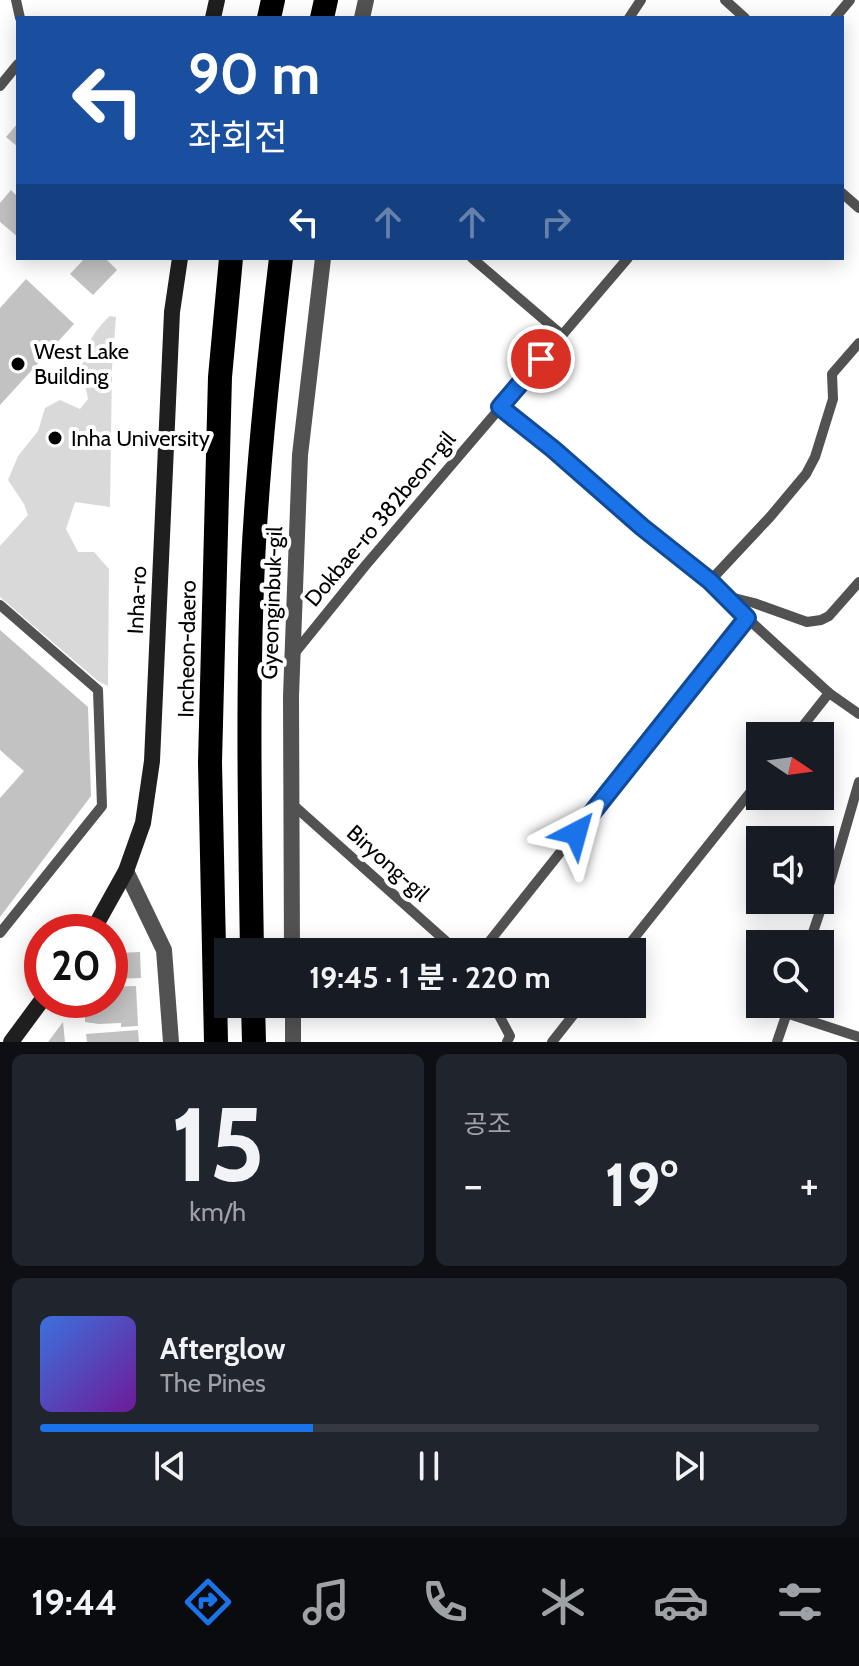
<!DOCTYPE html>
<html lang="ko">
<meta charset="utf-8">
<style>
:root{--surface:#171b24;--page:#20242c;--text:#f1f3f6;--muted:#9ea1a6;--line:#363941;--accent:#1a73e8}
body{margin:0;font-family:Cabin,"Noto Sans KR",sans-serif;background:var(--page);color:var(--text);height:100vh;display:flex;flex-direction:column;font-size:30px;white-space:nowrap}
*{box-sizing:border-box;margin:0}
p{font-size:26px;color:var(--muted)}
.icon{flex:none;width:44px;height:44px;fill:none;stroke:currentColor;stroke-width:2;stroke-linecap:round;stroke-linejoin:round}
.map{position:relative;height:1042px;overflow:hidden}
.sheet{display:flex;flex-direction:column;gap:12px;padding:12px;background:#0d0f14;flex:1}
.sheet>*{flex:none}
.banner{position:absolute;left:16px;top:16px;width:828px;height:244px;border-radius:0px;box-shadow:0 4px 20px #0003;background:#1a4fa0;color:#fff;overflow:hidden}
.needle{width:52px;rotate:103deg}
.tools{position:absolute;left:746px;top:722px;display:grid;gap:16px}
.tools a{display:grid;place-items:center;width:88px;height:88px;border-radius:0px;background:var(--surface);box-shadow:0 4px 20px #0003;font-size:40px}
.speed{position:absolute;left:24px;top:914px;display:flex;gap:16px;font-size:40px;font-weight:700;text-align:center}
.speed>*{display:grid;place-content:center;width:104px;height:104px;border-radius:50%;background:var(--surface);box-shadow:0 4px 20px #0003;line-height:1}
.speed .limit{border:12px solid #d22;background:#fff;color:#111}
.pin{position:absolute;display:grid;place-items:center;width:68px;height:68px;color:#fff;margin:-34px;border:4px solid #fff;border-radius:50%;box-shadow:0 2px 8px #0007}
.me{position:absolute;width:88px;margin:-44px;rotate:39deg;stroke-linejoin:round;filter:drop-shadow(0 0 6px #0008)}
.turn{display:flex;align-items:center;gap:28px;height:168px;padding:0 40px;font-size:36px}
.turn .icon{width:104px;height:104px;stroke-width:2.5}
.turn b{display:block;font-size:56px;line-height:68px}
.lanes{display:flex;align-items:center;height:76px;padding:0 40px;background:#0003;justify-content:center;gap:40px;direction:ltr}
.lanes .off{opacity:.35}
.big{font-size:60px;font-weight:700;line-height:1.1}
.sheet .widget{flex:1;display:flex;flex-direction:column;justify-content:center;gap:12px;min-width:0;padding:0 28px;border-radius:12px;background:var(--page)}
.sheet .dial{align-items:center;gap:0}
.dial b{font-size:104px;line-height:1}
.song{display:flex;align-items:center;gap:24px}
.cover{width:96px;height:96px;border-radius:12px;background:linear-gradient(135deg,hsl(220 70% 55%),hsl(280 70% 35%))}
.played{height:8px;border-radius:4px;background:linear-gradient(90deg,var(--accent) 35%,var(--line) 35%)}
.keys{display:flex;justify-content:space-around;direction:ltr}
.heat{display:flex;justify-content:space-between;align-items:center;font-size:44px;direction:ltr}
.sheet .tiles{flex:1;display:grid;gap:12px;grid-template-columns:1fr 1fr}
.widget:last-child{grid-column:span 2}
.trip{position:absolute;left:214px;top:938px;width:432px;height:80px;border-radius:0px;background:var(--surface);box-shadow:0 4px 20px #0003;font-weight:700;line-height:80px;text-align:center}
.dock{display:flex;height:128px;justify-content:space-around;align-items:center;background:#090b0e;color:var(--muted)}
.dock .icon{width:56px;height:56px}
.dock .active{color:var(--accent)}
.dock b{font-size:36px;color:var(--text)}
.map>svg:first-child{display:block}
.green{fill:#d9d9d9}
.building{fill:#c2c2c2}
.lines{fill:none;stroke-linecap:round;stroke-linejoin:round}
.lane{stroke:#525252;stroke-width:10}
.street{stroke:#525252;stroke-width:16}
.secondary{stroke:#1f1f1f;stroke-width:16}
.highway{stroke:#000;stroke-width:24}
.route-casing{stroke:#114b97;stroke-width:20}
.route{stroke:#1a73e8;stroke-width:14}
.poi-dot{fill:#000;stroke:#fff;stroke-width:3}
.labels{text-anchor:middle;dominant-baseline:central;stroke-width:8;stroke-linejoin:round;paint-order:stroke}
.poi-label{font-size:22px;fill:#000;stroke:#fff;text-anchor:start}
.street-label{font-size:22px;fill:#000;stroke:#fff}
</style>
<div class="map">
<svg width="859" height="1042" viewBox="0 0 859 1042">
<rect width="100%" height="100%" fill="#fff"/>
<!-- green -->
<path class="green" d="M110,316L116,317L112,368L110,507L75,502L66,529L78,552H94L109,569L108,686L98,681L0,597V546L28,515L24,504L8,480L18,456L38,431L45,408L60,400L80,409L88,399C87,391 83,382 82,373C81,352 94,330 110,316Z"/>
<!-- building -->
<g class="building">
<path d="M18,123V147L6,137Z"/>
<path d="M11,190L18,197V237L0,222V203Z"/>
<path d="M85,258H105L117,270L93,295L70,274Z"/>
<path d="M26,279L74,324L0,405V308Z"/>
<path d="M0,630L88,707L91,796L0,917V798L24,771L0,750Z"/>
<path d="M140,952L141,978L110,979V973H114L113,966H117V953Z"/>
<path d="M136,986L138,1026L121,1027V1023L99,1024L85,1022V1000H110V987Z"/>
<path d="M63,1022L65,1042H48Z"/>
<path d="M138,1030L139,1042H87L86,1034Z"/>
</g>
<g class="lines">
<!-- lane -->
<g class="lane">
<path d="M16,0L20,18"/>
<path d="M725,0L745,18"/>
<path d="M629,18L641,0"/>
<path d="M835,18L850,0"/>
<path d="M0,86L18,64"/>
<path d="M842,193L859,208"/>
<path d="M472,258L562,335"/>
<path d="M500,407L553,449L642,527L710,581L747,618L829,693L859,714"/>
<path d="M710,581L770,517L806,474L815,457L833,399L832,374L859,343"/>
<path d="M726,596L754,603L807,622L821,620L829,616L859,582"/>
<path d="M0,605L98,690L102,806L0,933"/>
<path d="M293,655L365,566L628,258"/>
<path d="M795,736L829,693"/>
<path d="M291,803L458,952"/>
<path d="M809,944L830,882L859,782"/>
<path d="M481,952L747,618"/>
<path d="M623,952L760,780"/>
<path d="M493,1004L510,1036L507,1042"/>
<path d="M786,1013L859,1037"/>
<path d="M552,1042L582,1004"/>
<path d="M777,1042L790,1004"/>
</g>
<!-- street -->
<g class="street">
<path d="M362,18L366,0"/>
<path d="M126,871L164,950L171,1042"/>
<path d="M292,952L291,696L300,455L323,258"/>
<path d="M293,1004V1042"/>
</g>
<!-- secondary -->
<g class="secondary">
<path d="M213,18L217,0"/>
<path d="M92,932L126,871L143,823L152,761L172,312L180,258"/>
<path d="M11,1042L42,1000"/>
</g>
<!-- highway -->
<g class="highway">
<path d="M269,18L273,0"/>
<path d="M322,18L326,0"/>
<path d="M252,952C250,822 247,692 253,562C258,460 269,359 281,258"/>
<path d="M253,1004L254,1042"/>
<path d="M216,1042L210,762L220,377L231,258"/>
</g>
</g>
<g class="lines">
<defs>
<path id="route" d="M541,359L500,407L553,449L642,527L710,581L747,618L576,833"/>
</defs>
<!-- route casing -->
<use href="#route" class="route-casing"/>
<!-- route -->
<use href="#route" class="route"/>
</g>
<!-- markers -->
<g class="poi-dot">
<circle cx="18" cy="364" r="8"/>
<circle cx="55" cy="438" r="8"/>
</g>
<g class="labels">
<!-- poi labels -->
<g class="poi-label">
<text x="34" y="351">West Lake<tspan x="34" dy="25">Building</tspan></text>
<text x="71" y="438">Inha University</text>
</g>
<!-- street labels -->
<g class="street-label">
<text transform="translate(380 519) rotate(-50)">Dokbae-ro 382beon-gil</text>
<text transform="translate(137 600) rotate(-87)">Inha-ro</text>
<text transform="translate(272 603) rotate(-88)">Gyeonginbuk-gil</text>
<text transform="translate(187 649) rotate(-89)">Incheon-daero</text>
<text transform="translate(388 863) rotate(42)">Biryong-gil</text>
</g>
</g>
</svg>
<div class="tools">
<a><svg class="needle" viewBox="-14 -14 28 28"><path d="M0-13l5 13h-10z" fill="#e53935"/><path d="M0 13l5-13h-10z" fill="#9ea1a6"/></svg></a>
<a><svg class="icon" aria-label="sound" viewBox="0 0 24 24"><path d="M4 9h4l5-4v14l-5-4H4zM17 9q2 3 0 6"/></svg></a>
<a><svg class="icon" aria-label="search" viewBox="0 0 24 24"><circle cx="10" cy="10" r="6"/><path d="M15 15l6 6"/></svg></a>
</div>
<div class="speed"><div class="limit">20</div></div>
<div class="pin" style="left:541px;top:359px;background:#d93025"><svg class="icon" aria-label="arrive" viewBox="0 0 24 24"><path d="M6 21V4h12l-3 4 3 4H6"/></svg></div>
<svg class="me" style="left:576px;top:833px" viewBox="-20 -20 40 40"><path d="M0-17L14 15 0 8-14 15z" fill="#1a73e8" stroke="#fff" stroke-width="4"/></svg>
<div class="trip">19:45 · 1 분 · 220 m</div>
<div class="banner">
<div class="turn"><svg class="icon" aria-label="left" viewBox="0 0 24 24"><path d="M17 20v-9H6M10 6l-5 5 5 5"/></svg><div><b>90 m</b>좌회전</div></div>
<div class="lanes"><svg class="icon" aria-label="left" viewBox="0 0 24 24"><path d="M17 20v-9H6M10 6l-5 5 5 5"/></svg><svg class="icon off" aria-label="ahead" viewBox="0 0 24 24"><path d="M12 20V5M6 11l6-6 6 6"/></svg><svg class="icon off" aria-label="ahead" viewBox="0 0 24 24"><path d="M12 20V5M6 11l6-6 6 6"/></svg><svg class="icon off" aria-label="right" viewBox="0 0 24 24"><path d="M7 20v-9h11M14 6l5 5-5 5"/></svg></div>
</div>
</div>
<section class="sheet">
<div class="tiles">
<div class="widget dial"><b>15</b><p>km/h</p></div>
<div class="widget"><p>공조</p>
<div class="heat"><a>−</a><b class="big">19°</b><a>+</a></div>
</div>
<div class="widget">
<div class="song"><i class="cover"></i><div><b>Afterglow</b><p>The Pines</p></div></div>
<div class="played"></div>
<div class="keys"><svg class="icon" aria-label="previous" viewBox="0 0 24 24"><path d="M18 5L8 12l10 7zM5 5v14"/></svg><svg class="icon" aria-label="pause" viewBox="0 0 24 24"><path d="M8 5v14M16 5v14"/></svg><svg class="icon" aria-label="next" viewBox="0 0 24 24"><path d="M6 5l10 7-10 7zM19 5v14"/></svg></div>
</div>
</div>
</section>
<nav class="dock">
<b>19:44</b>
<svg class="icon active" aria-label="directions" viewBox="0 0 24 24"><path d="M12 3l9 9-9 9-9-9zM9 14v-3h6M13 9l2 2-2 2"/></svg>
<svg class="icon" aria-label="music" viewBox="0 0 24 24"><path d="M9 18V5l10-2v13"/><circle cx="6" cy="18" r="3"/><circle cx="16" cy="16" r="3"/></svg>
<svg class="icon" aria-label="phone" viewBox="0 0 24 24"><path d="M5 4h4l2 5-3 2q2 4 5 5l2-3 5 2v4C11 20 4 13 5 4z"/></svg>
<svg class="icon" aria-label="climate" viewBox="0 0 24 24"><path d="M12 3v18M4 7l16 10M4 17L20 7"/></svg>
<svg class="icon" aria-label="car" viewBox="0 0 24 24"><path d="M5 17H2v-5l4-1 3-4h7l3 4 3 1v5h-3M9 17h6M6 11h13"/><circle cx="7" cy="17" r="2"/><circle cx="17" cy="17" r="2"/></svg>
<svg class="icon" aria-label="filters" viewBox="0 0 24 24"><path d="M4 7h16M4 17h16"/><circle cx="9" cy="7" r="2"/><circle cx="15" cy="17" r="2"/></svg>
</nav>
